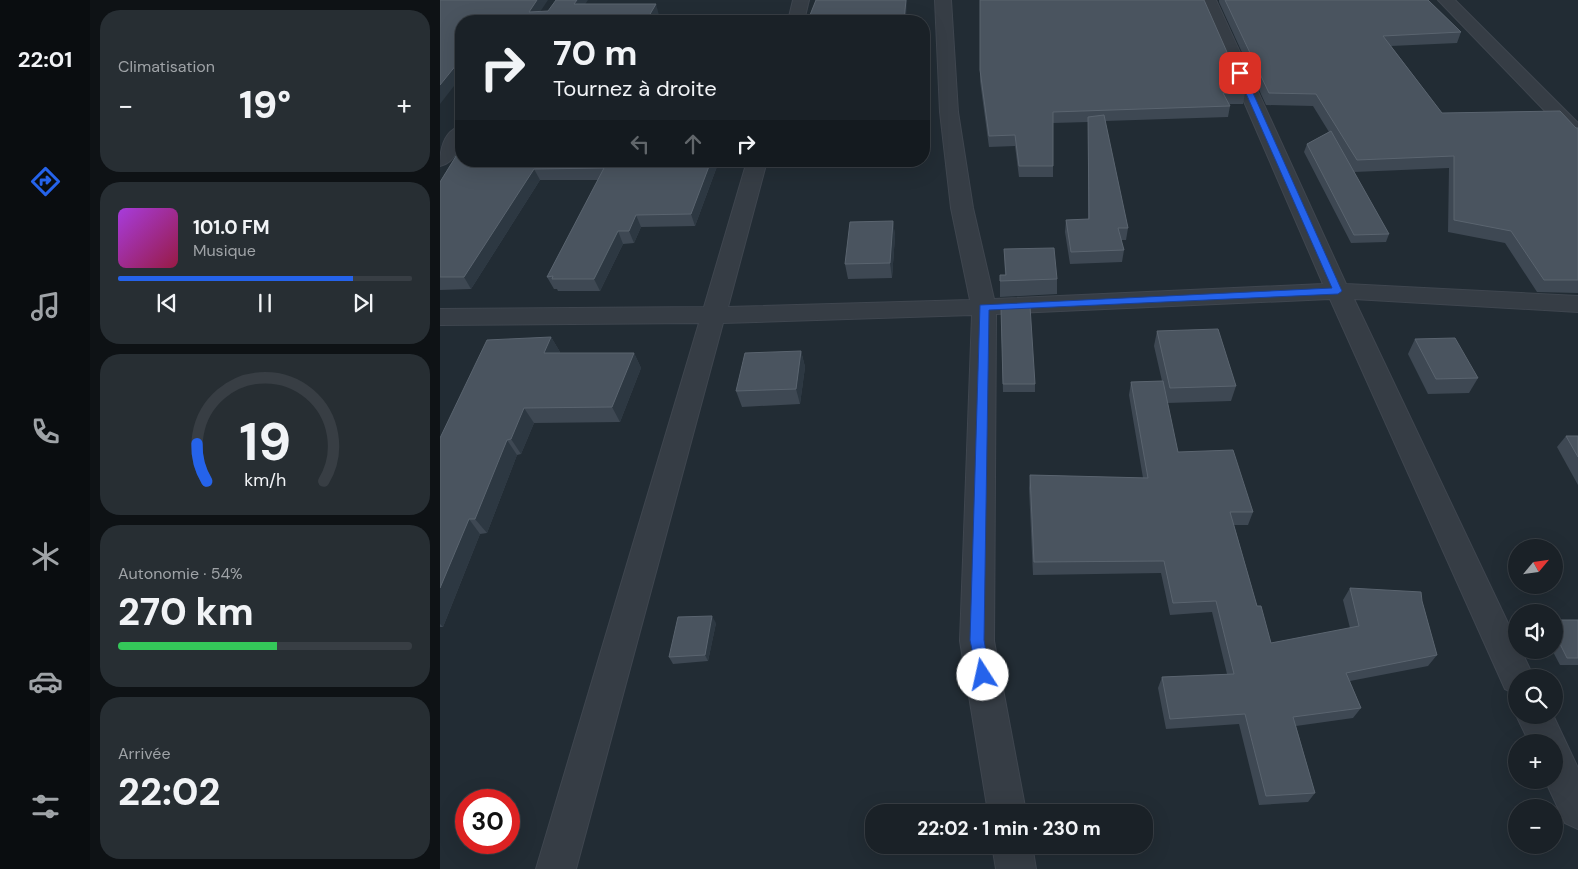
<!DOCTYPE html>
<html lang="fr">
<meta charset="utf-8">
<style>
:root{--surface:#1a2127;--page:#272e33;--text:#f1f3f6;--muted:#9fa3a7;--line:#383e44;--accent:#2563eb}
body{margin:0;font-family:"DM Sans",sans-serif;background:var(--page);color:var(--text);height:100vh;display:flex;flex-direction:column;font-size:19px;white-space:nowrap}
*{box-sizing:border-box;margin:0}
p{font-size:16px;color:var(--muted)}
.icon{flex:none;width:28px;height:28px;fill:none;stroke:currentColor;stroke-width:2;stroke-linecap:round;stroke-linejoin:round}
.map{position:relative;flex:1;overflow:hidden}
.sheet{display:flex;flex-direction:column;gap:10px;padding:10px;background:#0e1215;width:350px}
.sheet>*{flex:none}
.guide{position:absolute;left:15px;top:15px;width:475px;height:152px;border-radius:20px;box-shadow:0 5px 20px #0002,0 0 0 1px var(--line);background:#1a2127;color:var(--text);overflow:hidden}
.needle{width:32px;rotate:61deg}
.controls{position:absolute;left:1068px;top:539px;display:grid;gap:10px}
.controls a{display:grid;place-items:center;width:55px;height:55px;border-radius:50%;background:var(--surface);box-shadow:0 5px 20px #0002,0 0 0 1px var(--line);font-size:25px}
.speed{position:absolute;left:15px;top:789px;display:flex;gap:10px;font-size:25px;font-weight:700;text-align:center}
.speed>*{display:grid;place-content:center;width:65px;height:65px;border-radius:50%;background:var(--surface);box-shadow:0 5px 20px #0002,0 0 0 1px var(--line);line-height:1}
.speed .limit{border:8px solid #d22;background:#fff;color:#111}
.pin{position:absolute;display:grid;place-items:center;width:42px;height:42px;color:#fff;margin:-21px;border-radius:10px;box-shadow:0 2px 8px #0006}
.me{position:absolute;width:55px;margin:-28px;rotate:350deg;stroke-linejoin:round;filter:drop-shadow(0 0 4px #0008)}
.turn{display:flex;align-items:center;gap:18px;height:105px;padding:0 15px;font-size:22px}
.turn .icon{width:65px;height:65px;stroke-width:2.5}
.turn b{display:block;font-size:35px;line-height:42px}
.lanes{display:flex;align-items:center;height:48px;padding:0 15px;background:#0003;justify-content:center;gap:25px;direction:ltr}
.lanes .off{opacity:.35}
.big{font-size:38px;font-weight:800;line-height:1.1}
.sheet .widget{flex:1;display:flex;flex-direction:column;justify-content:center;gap:8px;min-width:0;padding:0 18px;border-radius:20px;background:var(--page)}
.sheet .dial{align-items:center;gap:0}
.dial svg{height:130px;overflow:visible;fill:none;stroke:var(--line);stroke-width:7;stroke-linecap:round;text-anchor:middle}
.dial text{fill:var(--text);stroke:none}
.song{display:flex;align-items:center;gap:15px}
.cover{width:60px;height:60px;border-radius:8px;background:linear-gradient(135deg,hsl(280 70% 55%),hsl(340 70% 35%))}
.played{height:5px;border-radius:2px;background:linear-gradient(90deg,var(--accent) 80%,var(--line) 80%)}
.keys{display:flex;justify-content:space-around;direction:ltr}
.heat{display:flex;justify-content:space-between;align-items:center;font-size:28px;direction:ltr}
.charge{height:8px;border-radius:4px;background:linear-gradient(90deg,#34c759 54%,var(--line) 0)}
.trip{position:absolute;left:425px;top:804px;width:288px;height:50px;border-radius:20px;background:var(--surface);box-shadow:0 5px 20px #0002,0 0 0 1px var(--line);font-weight:800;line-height:50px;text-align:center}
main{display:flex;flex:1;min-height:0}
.menu{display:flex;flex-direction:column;width:90px;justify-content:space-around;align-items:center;background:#0a0d10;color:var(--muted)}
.menu .icon{width:35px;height:35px}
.menu .active{color:var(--accent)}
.menu b{font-size:22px;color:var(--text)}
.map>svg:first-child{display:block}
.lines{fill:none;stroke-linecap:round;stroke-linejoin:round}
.street-casing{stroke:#3f464f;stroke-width:2}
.street{fill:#363d45;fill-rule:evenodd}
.wall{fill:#3e4853}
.shaded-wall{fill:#2d3842}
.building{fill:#4a545f;stroke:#5a646f}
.route{fill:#2563eb;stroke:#184099}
</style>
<main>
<nav class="menu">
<b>22:01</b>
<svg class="icon active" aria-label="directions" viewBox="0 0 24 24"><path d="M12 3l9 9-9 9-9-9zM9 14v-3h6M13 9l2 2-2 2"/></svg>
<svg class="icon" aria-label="music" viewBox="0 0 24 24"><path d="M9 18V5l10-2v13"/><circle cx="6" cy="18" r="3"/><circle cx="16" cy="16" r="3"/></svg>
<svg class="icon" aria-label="phone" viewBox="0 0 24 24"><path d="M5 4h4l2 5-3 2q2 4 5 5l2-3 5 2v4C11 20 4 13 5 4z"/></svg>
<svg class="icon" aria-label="climate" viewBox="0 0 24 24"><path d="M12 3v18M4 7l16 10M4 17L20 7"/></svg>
<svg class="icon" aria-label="car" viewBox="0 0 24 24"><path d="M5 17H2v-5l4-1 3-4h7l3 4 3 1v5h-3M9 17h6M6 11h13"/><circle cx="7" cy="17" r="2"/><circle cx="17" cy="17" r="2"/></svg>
<svg class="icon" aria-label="filters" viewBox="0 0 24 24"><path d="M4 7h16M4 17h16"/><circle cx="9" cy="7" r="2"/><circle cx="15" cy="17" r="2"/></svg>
</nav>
<section class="sheet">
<div class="widget"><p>Climatisation</p>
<div class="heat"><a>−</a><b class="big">19°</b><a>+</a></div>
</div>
<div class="widget">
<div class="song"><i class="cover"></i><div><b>101.0 FM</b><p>Musique</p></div></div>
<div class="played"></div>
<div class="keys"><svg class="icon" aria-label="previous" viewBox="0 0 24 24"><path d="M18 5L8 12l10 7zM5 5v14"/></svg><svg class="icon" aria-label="pause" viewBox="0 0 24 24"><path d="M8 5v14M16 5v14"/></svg><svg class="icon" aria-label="next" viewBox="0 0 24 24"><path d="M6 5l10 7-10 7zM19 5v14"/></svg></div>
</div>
<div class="widget dial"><svg viewBox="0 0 100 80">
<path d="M14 69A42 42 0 1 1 86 69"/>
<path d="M14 69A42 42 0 0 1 8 46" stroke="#2563eb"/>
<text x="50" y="56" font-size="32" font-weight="700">19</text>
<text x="50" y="72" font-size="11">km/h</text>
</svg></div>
<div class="widget"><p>Autonomie · 54%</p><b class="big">270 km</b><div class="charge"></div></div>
<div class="widget"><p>Arrivée</p><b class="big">22:02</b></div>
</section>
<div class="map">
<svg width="1138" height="869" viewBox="0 0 1138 869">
<rect width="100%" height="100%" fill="#222c34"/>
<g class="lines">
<defs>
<g id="street">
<path d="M353,0H369L364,21H348Z"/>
<path d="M495,0H511L518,112L533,208L554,299L883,284L760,0H776L906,284L1138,296V312L914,299L1076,640V650H1081L1094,678H1076V694L1065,689L890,299L556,314L554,641L586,812H548L520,641L532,315L283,323L136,869H96L259,323L0,325V309L264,307L307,161H327L288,307L530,300L511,208L500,112Z"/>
<path d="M998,0H1015L1138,123V140L1131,138Z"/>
<path d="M21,126C22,142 17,162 0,166C0,150 3,131 21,126Z"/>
<path d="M1076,715H1113L1138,768V829L1125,823L1105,780H1114V742H1089Z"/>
<path d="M552,845H592L596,869H556Z"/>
</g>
</defs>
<!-- street casing -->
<use href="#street" class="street-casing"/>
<!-- street -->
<use href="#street" class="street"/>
</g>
<!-- wall -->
<g class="wall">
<path d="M376,0L466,21H371L370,15Z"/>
<path d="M540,0L805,93L803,104H789L790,106L788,117L665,121L688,228L686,240H681L684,250L682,262L630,264L625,232L626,220L648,219V122L613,123V177H579L575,146L549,147L540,81Z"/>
<path d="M779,0H988L1021,32L1017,43L951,46L1002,113L1138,128V293L1097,292L1065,243L1008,232L1009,168L914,172L949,234L946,242L911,243L864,152L867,144L889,132L873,106L826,105L779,2Z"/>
<path d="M21,148L279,161L255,226L201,227L194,243L183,244L160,291H118L117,289H114L107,277L158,180H100L31,289L0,290V182Z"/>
<path d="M368,161H385L368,162Z"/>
<path d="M453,221L455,236L452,278L408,279L405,264Z"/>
<path d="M564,249L617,279V294L560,297V275H565Z"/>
<path d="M561,308L595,384V392H563Z"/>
<path d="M717,331L796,386L791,401L727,403L738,452L813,512L808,525H794L817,606L831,643L910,628L903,600L910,588L982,601L997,655L988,666L910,681L921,708L913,718L856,726L875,793L868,802L819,805L799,724L726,729L718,688L722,677L787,674L772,612L730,615L721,573L593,575L589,488L590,475L703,478L689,395L691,382L722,381L714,346Z"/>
<path d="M111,337L120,352L119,353H194L201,368L180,422L94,423L81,454L77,455L47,533L40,534L3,627H0V438Z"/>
<path d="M975,339L1038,378L1029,393L988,394L968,354Z"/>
<path d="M361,351L365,367L360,404L302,407L296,391Z"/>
<path d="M1126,436H1138V485L1117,447Z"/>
<path d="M1114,620H1138V665H1120L1112,650H1114Z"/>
<path d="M276,623L268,661L233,664L229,657Z"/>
</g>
<!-- shaded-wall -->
<g class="shaded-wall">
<path d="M97,0H108L94,21L89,12Z"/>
<path d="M137,0H148L138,15L134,4Z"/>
<path d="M466,0H467L466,21H464Z"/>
<path d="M216,4L219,15L215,21H206Z"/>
<path d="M21,59V77L0,104V85Z"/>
<path d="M271,161H279L255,226L251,214Z"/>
<path d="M94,169L100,180L31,289L24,277Z"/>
<path d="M196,215L201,227L194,243L189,231Z"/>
<path d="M453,221L455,236L452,278L450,263Z"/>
<path d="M178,231L183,244L160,291L154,279Z"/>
<path d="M111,337L120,352L113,369L104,353Z"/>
<path d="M361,351L365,367L360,404L356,389Z"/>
<path d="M194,353L201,368L180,422L172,407Z"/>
<path d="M84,408L94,423L81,454L71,439Z"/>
<path d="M67,440L77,455L47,533L35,519Z"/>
<path d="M29,519L40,534L3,627L0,624V588Z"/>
<path d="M272,616L276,623L268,661L265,655Z"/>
</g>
<!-- building -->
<g class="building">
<path d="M0,0H97L89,12L108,11L116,0H137L134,4H216L206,21H21V59L0,85Z"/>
<path d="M376,0H466L464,21H386L388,15H370Z"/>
<path d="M540,0H764L805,93H783L790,106L613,112V166H579L575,135L549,136L540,70Z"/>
<path d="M785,0H988L1021,32L943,36L1002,113L1120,111L1136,128H1138V280H1104L1071,231L1014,220V156L917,160L876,94L829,93Z"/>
<path d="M664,115L688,228H678L684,250L631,252L626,220L649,219L648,117Z"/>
<path d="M891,131L949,234L914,235L867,144Z"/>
<path d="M21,148V161H271L251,214L196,215L189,231H178L154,279H112L113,276L107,277L164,168L94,169L24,277H0V182Z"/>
<path d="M453,221L450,263L405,264L410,222Z"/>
<path d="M614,248L617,279L560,281V275H566L564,249Z"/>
<path d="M590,306L595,384H563L561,308Z"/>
<path d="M778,329L796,386L730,388L717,331Z"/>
<path d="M111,337L104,353H194L172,407L84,408L71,439L67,440L35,519H29L0,588V438L47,340Z"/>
<path d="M1015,338L1038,378L996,379L975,339Z"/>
<path d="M361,351L356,389L296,391L305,353Z"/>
<path d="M723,381L738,452L793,450L813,512H790L817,606H821L831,643L919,626L910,588L981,592L982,601L997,655L906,673L921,708L853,717L875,793L826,796L805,714L730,719L722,677L794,674L776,601L733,603L724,561L594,562L590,475L708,478L691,382Z"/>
<path d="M1126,436H1138V457Z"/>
<path d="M272,616L265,655L229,657L238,617Z"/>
<path d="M1114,620H1138V658H1127L1114,632Z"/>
</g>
<!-- route -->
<path class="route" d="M800,70L804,73L902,291L898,294L549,310L544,640L550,675L548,679L543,681L538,679L530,640L540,305L892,288L797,73Z"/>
</svg>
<div class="controls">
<a><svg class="needle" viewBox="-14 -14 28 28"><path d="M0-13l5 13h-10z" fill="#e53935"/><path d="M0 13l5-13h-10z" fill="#9fa3a7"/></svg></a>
<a><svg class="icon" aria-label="sound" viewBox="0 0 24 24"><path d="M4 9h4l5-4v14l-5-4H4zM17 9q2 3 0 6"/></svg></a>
<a><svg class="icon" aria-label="search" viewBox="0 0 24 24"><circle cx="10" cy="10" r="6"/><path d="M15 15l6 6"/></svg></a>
<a>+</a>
<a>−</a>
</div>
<div class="speed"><div class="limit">30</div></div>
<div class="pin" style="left:800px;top:73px;background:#d93025"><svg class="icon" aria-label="arrive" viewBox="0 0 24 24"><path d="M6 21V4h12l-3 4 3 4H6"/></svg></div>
<svg class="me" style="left:543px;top:675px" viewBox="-20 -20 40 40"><circle r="19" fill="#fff"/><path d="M0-13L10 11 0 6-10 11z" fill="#2563eb"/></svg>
<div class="trip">22:02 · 1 min · 230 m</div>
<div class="guide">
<div class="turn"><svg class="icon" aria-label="right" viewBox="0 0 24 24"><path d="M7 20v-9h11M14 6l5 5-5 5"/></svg><div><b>70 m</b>Tournez à droite</div></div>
<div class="lanes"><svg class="icon off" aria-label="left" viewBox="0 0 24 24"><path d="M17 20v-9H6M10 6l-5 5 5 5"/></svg><svg class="icon off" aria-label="ahead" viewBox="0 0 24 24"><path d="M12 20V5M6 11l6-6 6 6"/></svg><svg class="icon" aria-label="right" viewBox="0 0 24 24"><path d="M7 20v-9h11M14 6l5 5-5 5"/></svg></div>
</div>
</div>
</main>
